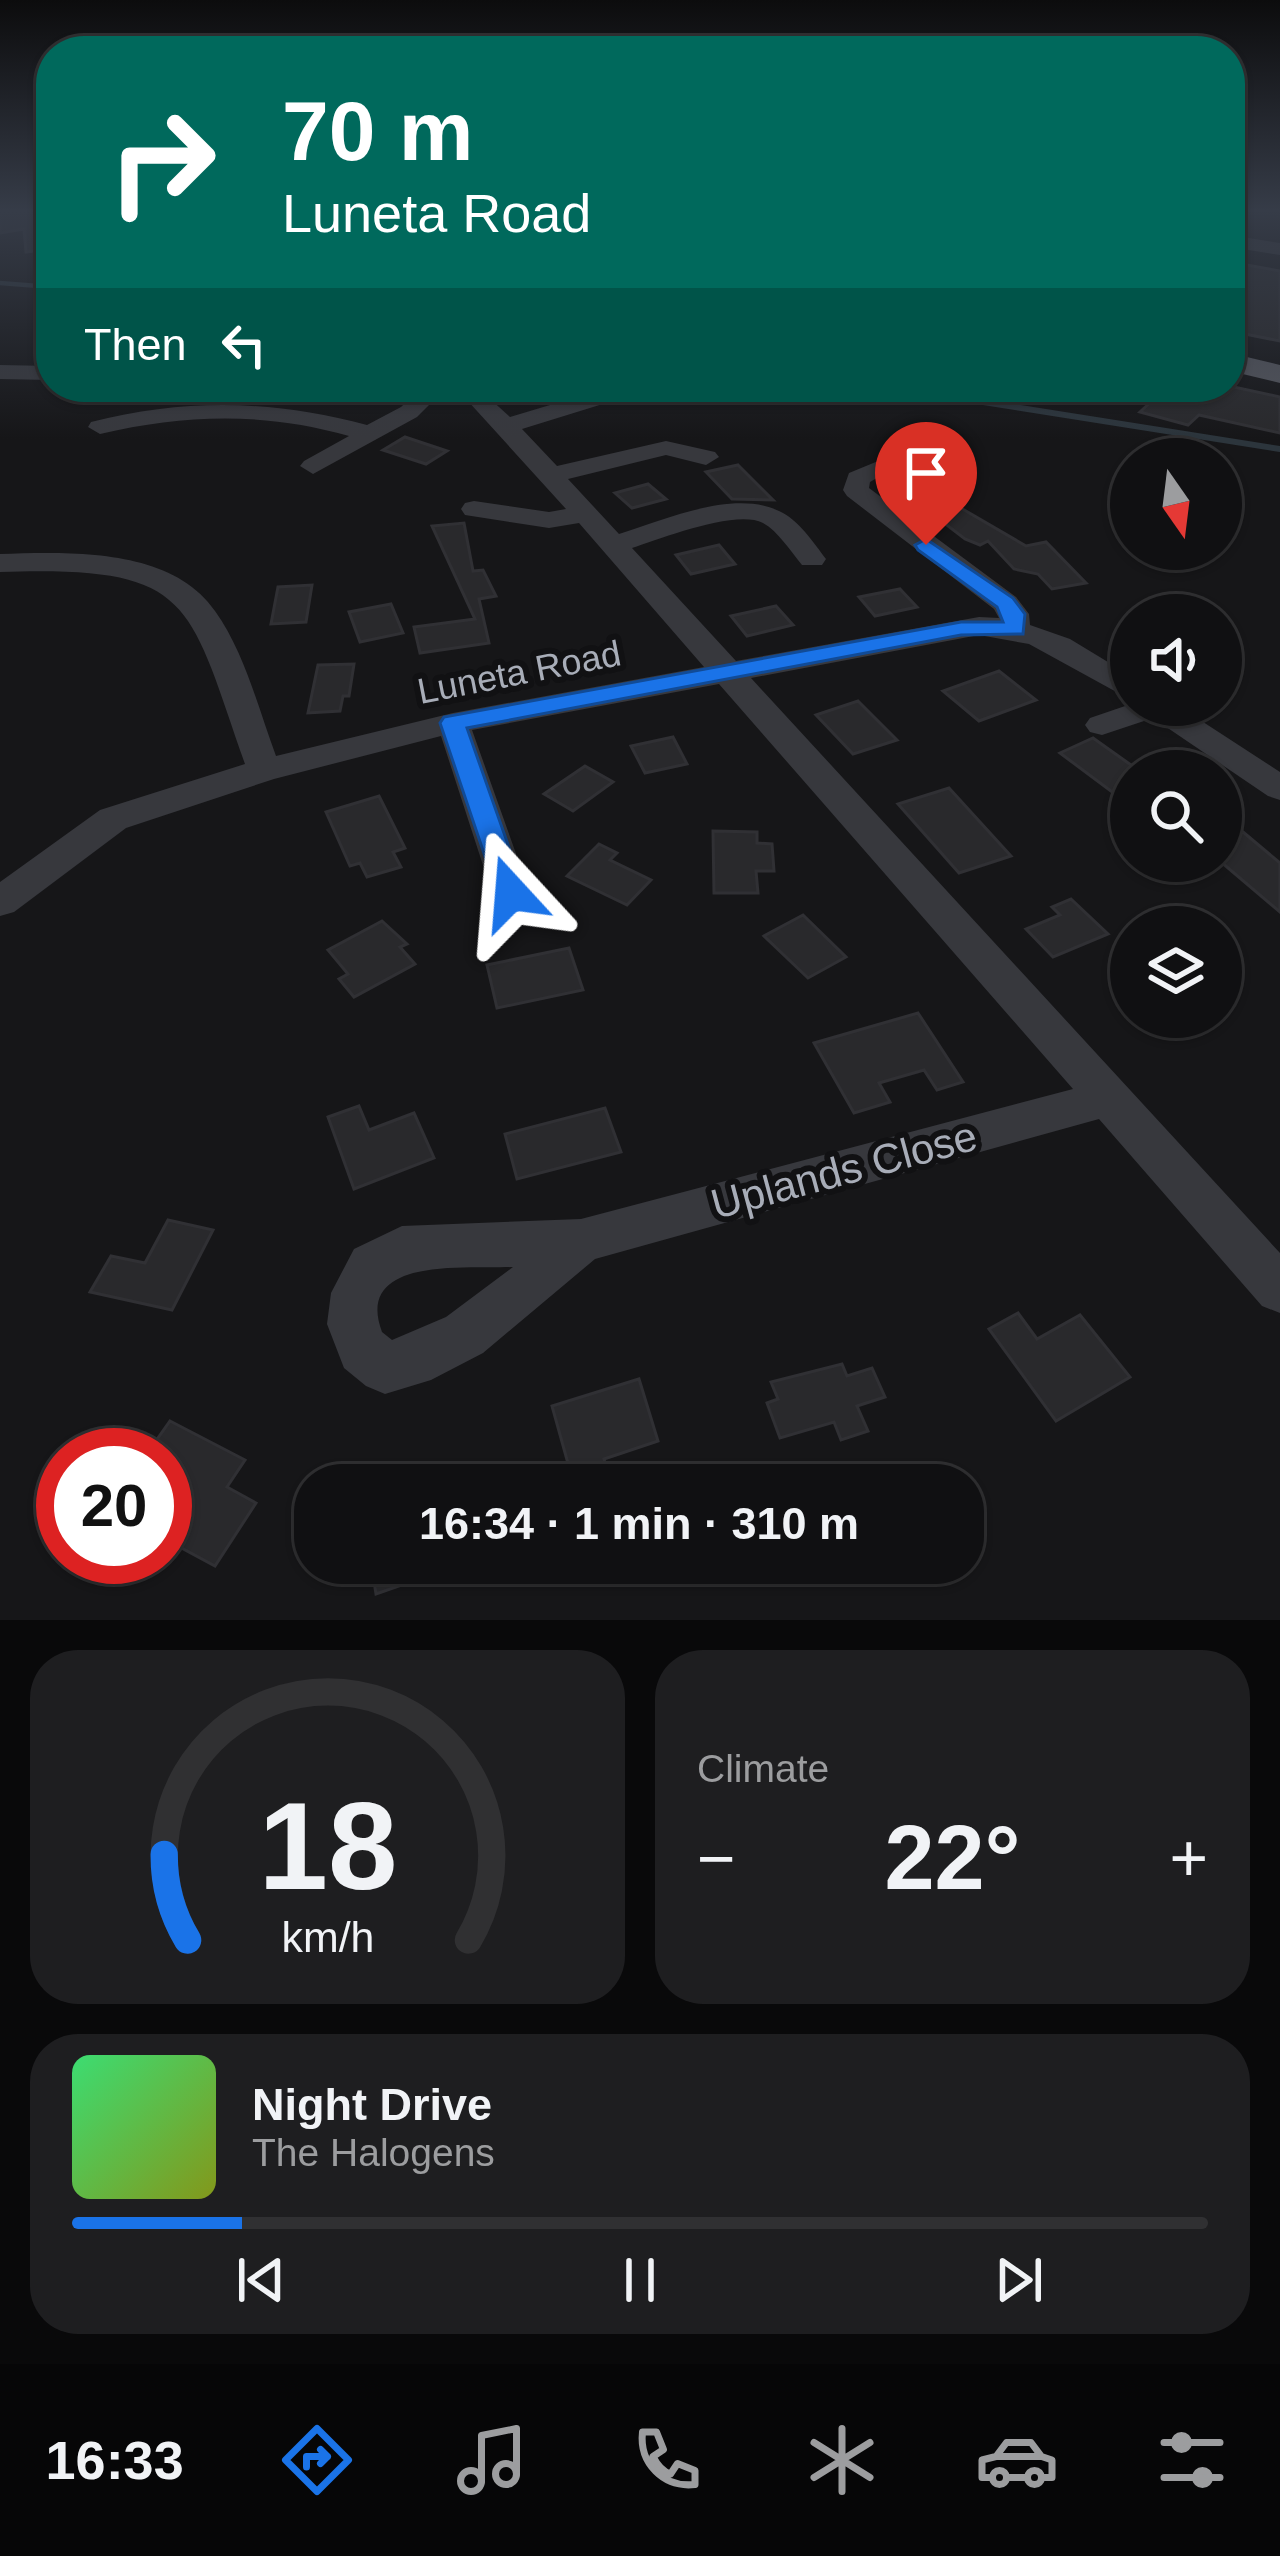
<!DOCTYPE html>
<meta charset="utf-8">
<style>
:root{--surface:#101012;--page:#1e1e20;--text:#f1f3f6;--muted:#9c9d9f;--line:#303032;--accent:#1a73e8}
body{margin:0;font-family:Arial,sans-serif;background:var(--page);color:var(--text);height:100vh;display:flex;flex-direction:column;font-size:45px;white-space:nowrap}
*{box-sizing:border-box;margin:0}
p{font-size:39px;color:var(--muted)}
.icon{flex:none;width:66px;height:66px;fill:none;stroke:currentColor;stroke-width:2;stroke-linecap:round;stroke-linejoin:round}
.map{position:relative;height:1620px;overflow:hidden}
.side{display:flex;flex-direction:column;gap:30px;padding:30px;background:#09090a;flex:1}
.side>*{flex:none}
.top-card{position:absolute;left:36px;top:36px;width:1209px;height:366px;border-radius:48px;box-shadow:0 3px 9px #0004,0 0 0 3px var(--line);background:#00695c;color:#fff;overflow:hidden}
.needle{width:78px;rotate:166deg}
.fabs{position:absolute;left:1110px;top:438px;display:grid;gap:24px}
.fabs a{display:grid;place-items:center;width:132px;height:132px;border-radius:50%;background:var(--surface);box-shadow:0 3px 9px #0004,0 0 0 3px var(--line);font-size:60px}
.speed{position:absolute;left:36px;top:1428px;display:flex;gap:24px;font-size:60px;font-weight:700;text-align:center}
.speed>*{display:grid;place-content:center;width:156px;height:156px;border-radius:50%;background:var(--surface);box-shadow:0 3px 9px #0004,0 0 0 3px var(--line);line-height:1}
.speed .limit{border:18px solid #d22;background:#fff;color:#111}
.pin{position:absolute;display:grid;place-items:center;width:102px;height:102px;color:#fff;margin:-123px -51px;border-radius:50% 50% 50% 0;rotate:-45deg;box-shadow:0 0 12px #0007}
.pin .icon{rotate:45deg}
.me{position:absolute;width:132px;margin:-66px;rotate:341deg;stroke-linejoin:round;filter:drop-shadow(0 0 9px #0008)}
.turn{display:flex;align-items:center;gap:42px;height:252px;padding:0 48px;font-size:54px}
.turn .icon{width:156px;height:156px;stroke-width:2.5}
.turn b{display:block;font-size:84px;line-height:102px}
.then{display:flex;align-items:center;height:114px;padding:0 48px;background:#0003;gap:24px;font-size:45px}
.big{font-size:90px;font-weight:800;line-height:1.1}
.side .widget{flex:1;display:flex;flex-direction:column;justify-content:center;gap:18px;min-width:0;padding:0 42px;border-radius:48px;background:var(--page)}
.side .dial{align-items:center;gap:0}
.dial svg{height:312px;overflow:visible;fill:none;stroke:var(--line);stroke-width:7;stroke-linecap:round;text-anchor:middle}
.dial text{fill:var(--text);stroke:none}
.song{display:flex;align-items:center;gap:36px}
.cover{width:144px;height:144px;border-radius:18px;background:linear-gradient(135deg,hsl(140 70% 55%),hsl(70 70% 35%))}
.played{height:12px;border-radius:6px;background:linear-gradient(90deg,var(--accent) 15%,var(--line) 15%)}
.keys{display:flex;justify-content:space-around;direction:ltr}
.heat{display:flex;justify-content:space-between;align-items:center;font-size:66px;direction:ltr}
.side .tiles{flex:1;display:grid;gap:30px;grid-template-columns:1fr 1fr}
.widget:last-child{grid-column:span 2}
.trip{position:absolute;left:294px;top:1464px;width:690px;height:120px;border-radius:48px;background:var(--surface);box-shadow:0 3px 9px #0004,0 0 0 3px var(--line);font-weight:800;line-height:120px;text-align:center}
.tab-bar{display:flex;height:192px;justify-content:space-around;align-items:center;background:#060607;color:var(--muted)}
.tab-bar .icon{width:84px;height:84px}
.tab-bar .active{color:var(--accent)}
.tab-bar b{font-size:54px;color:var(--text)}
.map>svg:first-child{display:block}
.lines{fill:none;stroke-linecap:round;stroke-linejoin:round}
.stream-far1{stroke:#2c353c;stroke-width:4.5}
.stream{stroke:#2c353c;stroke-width:6}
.building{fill:#29292c;stroke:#303034;stroke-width:3}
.minor{fill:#37383d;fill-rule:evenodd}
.major{fill:#53555c;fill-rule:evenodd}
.route{fill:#1a73e8;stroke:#114b97;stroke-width:3}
.labels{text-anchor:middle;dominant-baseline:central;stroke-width:12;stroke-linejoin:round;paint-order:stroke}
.street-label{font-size:36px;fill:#a8adb8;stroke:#111113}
.near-street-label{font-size:42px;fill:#a8adb8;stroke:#111113}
</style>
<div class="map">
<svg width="1280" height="1620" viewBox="0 0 1280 1620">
<rect width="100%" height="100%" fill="#161618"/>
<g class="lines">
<!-- stream-far1 -->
<path class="stream-far1" d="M0,283L51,287"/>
<!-- stream -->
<path class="stream" d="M845,387L977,401L1280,449"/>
</g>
<!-- building -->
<g class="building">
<path d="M0,212H51V249L26,252L24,229L0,233Z"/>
<path d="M1230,262L1280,271V341L1230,331Z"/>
<path d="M1167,387H1234L1280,397V433L1199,415L1188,425L1140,412Z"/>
<path d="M405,437L447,451L426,464L383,450Z"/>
<path d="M738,465L773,500L732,499L706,472Z"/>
<path d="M648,484L666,499L632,508L615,493Z"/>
<path d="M959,507L1026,546L1046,542L1086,583L1052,589L1038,574L1014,569L988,541L980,545L965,539L935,516Z"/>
<path d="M464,523L473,571L483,570L496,596L479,599L489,643L420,653L414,627L475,619L432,526Z"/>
<path d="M719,545L735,564L691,574L676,555Z"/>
<path d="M312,585L306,622L271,624L278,587Z"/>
<path d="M900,589L917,607L875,616L859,597Z"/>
<path d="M391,604L403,633L360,642L349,612Z"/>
<path d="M776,606L793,625L747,636L731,616Z"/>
<path d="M354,664L349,696H343L340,711L308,713L318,665Z"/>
<path d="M999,671L1036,700L979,721L943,691Z"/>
<path d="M858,701L897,740L853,754L816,715Z"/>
<path d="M673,737L687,764L645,773L631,746Z"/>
<path d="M1093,738L1131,765V806L1060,753Z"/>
<path d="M585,766L613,782L573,811L544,794Z"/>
<path d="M949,788L1011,856L959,873L898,804Z"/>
<path d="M379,796L405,848L393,852L401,867L367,877L360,863L350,866L326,812Z"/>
<path d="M713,831L757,832V843L772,844L774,871H756L758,893H714Z"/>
<path d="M1243,832L1280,863V912L1221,862V841Z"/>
<path d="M599,844L617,853L610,860L651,880L627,905L567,876Z"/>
<path d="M1071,899L1108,934L1053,957L1026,929L1060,915L1052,907Z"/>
<path d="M803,915L846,957L808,978L764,936Z"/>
<path d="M382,921L407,944L400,947L415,964L354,997L339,979L348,974L328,950Z"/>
<path d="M569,948L583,990L497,1008L487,965Z"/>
<path d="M918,1013L963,1082L937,1090L924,1070L879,1083L890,1102L854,1113L814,1043Z"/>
<path d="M359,1106L369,1130L414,1113L434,1158L354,1189L328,1117Z"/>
<path d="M605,1108L621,1152L517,1179L505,1134Z"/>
<path d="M168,1220L213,1230L172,1310L90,1292L111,1256L145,1263Z"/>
<path d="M1018,1313L1037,1339L1080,1315L1130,1377L1056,1421L989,1329Z"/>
<path d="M842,1364L847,1376L872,1368L885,1397L857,1406L868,1431L841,1440L834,1422L780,1438L767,1403L778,1399L771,1382Z"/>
<path d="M639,1379L658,1441L604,1459L612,1485H574L552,1406Z"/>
<path d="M170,1421L245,1460L227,1487L256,1503L215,1566L165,1539V1455H146Z"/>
<path d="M455,1463L460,1485H402L401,1481Z"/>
<path d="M371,1563H455L456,1566L376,1594Z"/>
</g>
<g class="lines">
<!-- minor -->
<g class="minor">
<path d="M1230,235L1280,243V255L1230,247Z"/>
<path d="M0,365L51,366V380L0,379Z"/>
<path d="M422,387H447L417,417L313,474L300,466L304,461L349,436C264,412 186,414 100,434L88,427L91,422C187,398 272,400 367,425L401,407Z"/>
<path d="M447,387H477L510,417L590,393H606V403L522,429L557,466L666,441L715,452L719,457L706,465L666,455L568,479L619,534C664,520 733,489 779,511C798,519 814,543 826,559L822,565H802C791,552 778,531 763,523C735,509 661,539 632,548L736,661L979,617L999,618L994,609L847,496L843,490L849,473L883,459L896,467L870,482L869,488L1016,597L1029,614L1030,625L1070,639L1131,676V700L1029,644L979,635L751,678L1280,1253V1313L1262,1306L1099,1119L595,1259L483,1353L431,1380L385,1394L366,1386L344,1368L327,1324L331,1293L354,1249L402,1226L581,1219L1073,1089L719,684L472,730L530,893L525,903L511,907L497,903L492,893L441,736L274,779L126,828L14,912L0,916V882L100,810L245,764C187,598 193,566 0,572V554C68,552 171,547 215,611C245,653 258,708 276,756L453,713L704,667L579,523L549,528L465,515L461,509L465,503L474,501L549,512L566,509L467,400ZM513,1267L446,1317L392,1340L382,1332C353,1255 470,1269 513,1267Z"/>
<path d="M1131,704L1177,705L1280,772V800L1268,796L1153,718L1102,735L1090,732L1085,725L1090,718Z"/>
</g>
<!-- major -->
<path class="major" d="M1230,353L1280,365V383L1230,371Z"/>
</g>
<!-- sky -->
<linearGradient id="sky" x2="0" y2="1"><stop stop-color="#0c0c0d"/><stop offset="0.48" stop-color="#363c48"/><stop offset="1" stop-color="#363c48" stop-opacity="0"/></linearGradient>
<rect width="1280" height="439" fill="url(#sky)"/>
<!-- route -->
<path class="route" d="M926,539L1013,598L1025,614L1023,634L961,635L467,728L525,893L511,904L500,901L440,723L444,717L961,622H1003L997,607L918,550L915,545Z"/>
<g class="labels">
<!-- street labels -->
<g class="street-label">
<text transform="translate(519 672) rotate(-11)">Luneta Road</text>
</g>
<!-- near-street labels -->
<g class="near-street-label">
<text transform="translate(844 1170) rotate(-15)">Uplands Close</text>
</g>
</g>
</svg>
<div class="fabs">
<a><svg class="needle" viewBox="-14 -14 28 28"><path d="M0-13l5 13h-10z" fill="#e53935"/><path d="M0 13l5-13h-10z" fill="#9c9d9f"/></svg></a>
<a><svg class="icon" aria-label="sound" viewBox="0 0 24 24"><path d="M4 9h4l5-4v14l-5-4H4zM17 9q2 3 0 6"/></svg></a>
<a><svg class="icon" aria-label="search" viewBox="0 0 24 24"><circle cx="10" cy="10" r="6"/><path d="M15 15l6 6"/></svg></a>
<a><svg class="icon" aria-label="layers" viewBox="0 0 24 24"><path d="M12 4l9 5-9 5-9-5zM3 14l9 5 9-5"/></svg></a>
</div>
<div class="speed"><div class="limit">20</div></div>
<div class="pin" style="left:926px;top:545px;background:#d93025"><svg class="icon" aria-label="arrive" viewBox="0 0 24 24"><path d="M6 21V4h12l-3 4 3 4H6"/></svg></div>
<svg class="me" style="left:511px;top:893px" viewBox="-20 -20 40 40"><path d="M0-17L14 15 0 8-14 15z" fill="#1a73e8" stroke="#fff" stroke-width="4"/></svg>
<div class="trip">16:34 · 1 min · 310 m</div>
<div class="top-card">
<div class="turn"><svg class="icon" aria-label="right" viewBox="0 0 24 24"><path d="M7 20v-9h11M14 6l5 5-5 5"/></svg><div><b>70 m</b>Luneta Road</div></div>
<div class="then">Then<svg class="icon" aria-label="left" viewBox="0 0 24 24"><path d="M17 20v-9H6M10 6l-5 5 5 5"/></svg></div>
</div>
</div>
<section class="side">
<div class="tiles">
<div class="widget dial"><svg viewBox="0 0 100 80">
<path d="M14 69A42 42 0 1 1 86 69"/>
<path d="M14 69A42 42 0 0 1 8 47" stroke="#1a73e8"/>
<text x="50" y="56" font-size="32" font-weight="700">18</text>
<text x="50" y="72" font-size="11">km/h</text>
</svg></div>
<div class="widget"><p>Climate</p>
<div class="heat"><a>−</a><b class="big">22°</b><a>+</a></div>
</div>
<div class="widget">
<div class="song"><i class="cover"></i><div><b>Night Drive</b><p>The Halogens</p></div></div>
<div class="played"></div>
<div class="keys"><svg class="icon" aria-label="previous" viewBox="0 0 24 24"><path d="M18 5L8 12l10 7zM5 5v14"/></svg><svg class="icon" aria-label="pause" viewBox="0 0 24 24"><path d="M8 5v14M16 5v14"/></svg><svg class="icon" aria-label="next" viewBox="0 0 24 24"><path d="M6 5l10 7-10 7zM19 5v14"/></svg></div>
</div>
</div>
</section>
<nav class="tab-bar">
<b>16:33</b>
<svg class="icon active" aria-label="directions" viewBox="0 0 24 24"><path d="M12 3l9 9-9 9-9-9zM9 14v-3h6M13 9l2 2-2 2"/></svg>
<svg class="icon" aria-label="music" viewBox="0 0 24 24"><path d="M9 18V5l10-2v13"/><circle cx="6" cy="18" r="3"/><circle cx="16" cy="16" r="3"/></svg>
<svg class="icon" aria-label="phone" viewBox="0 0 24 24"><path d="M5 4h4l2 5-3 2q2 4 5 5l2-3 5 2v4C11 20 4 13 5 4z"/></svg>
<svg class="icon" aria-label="climate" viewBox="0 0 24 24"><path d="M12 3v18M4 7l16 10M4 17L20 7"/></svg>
<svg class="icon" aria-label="car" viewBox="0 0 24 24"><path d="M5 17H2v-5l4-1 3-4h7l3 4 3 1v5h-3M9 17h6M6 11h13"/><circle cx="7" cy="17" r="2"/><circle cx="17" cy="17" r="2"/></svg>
<svg class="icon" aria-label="filters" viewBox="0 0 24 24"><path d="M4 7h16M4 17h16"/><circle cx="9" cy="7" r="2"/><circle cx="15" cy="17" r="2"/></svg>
</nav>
